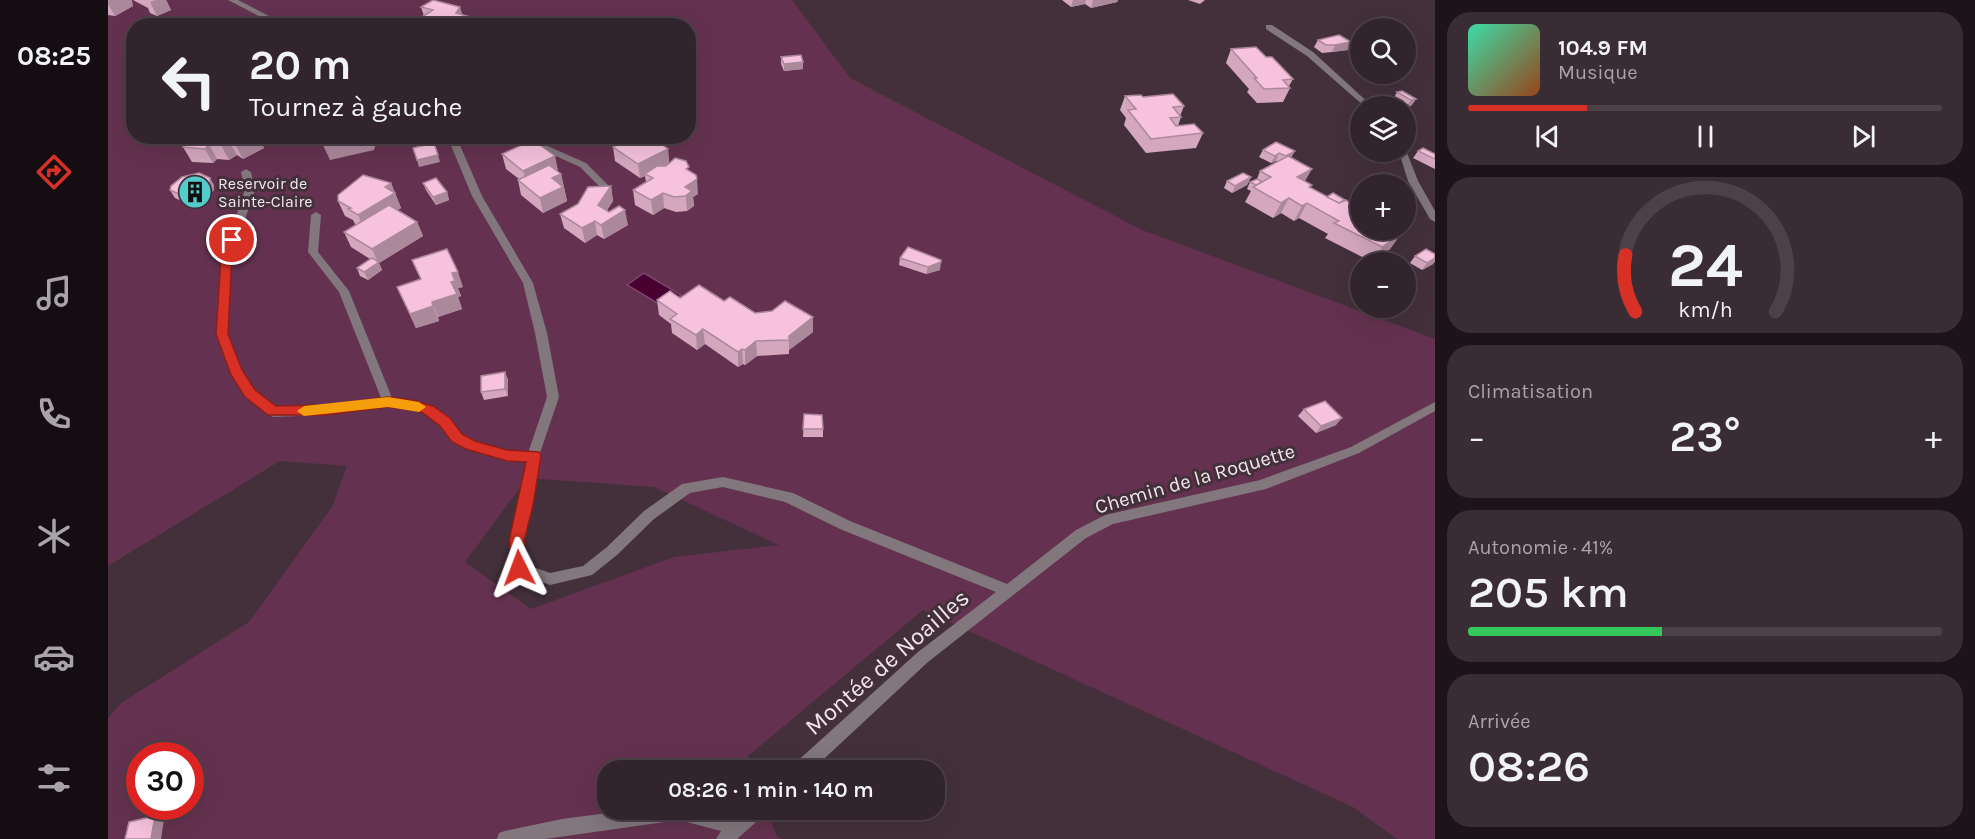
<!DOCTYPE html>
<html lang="fr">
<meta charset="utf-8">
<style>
:root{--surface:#32242c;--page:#3a2c34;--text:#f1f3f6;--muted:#a8a4a9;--line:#4d4148;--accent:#d93025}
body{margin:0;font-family:Karla,sans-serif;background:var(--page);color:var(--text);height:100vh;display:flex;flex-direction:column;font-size:22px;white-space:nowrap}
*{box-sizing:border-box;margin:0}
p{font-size:20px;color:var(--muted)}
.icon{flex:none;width:33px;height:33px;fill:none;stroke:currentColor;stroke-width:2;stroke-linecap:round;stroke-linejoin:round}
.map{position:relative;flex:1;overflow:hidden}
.sheet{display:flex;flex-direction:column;gap:12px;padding:12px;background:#1c1418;width:540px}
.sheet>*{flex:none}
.hud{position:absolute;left:18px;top:18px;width:570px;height:126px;border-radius:24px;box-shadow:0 6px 24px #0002,0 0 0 2px var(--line);background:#32242c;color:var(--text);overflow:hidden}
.buttons{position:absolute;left:1242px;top:18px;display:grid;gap:12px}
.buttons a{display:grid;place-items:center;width:66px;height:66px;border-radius:50%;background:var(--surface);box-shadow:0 6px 24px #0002,0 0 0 2px var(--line);font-size:30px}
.speed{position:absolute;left:18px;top:742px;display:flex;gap:12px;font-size:30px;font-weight:700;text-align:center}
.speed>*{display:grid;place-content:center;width:78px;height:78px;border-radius:50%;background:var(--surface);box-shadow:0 6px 24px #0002,0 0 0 2px var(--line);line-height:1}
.speed .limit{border:9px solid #d22;background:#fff;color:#111}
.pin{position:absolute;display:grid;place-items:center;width:51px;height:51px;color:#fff;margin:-26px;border:3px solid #fff;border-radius:50%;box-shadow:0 2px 6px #0007}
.me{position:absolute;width:66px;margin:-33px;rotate:357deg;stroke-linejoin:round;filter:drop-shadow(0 0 4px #0008)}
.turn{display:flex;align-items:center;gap:21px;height:126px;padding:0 24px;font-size:27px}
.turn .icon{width:78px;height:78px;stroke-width:2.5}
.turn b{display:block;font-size:42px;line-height:51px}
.big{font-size:45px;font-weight:600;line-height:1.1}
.sheet .tile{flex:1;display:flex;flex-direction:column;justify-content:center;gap:9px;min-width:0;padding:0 21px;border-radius:24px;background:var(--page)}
.sheet .dial{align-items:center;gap:0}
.dial svg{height:156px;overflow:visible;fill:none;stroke:var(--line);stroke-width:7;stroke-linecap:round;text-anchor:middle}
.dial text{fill:var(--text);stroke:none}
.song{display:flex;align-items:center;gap:18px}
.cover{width:72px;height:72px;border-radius:9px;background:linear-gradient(135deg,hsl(160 70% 55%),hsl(20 70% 35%))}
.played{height:6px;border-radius:3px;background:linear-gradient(90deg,var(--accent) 25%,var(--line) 25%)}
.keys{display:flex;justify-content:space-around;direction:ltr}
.heat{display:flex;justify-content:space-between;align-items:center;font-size:33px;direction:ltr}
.charge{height:9px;border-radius:4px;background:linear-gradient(90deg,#34c759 41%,var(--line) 0)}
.trip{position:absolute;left:489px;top:760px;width:348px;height:60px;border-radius:24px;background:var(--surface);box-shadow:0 6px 24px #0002,0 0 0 2px var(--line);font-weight:600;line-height:60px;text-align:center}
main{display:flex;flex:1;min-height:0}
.tab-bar{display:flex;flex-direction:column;width:108px;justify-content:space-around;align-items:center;background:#140e12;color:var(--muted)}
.tab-bar .icon{width:42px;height:42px}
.tab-bar .active{color:var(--accent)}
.tab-bar b{font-size:27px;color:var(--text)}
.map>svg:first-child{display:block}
.green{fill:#643250;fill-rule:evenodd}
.water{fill:#490134;stroke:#7c466b;stroke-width:1.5}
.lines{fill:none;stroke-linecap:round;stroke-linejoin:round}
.lane{fill:#81777c;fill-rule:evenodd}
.street{fill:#81777c;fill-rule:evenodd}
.wall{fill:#d4a7bf}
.shaded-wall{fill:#ac889b}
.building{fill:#f6c2de;stroke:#ac889b;stroke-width:1.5}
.route{fill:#d93025;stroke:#8d1f18;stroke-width:1.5}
.slow{fill:#f59e0b}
.labels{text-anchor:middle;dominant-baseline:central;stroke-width:6;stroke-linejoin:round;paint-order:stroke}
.far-poi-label{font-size:16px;fill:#f2e6ec;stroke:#43303b;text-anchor:start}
.street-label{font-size:20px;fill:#f2e6ec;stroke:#43303b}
.near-street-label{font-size:24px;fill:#f2e6ec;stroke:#43303b}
</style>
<main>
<nav class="tab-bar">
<b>08:25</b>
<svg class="icon active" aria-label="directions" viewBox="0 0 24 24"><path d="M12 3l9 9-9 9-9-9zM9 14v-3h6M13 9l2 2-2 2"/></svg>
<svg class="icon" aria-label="music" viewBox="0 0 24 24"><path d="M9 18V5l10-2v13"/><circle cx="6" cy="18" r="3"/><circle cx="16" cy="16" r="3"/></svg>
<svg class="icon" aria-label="phone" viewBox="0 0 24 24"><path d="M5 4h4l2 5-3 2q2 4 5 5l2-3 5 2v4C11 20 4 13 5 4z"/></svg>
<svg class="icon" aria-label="climate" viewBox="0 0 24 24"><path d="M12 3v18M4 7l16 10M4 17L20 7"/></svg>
<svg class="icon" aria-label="car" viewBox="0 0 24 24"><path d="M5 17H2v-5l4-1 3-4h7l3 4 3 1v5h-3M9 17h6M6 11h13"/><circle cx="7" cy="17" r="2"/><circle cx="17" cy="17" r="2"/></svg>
<svg class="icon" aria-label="filters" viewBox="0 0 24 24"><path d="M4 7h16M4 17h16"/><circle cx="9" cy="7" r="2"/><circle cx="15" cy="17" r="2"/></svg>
</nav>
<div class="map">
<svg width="1327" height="839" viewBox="0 0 1327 839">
<rect width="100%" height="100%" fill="#43303b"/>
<!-- green -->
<path class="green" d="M0,0H684L742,78L1034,230L1327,339V839H1289L1245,807L815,610L640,756L645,771H500V810H659L669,837L675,839H0V718L13,703L141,622L224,507L239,466L172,461L0,566ZM26,26H580V136H26ZM419,478L546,487L671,545L566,557L423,609L357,562ZM32,756H82V807H32Z"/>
<!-- water -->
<path class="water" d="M536,273L573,295L556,307L519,285Z"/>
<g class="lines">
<!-- lane -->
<g class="lane">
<path d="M1158,25H1164L1205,52L1264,106H1256L1199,56L1158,29Z"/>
<path d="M404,136H417L478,163L503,188L501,190H495L472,167Z"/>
<path d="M1298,150L1310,181L1327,211V222L1322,219L1300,181L1291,152Z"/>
<path d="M138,169L143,172L147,190L124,257L120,334L133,371L146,391L167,407L217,405L273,398L231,292L200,252L203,215L208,212L213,215L210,252L241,291L284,398L324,406L341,419L353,435L367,442L399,451L429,453L431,456L429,459L399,461L359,449L345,441L333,425L316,413L304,409L280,406L217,415L165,417L138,397L122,372L108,334L114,257L137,190L133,172Z"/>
</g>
<!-- street -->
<g class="street">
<path d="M120,0H130L180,26H170Z"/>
<path d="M339,136H348L374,196L425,283L439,333L451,397L431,456L423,505L415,541L417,564L442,573L475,566L499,547L536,511L574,484L615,477L685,493L742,521L899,584L968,530L997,515L1152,480L1243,447L1327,402V411L1251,453L1158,489L1005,524L978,538L820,662L703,771H683L685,765L810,652L888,592L732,529L677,502L615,487L582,493L546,519L509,555L484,575L442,585L406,572L401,541L411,505L419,456L439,397L427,333L415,283L364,196Z"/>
<path d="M522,810H596L628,818L636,810H657L655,816L629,839H608L613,831L571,820L437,839H389L391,833L397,831L454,819Z"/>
</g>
</g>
<!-- wall -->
<g class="wall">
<path d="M0,0L25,6L7,16L0,15Z"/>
<path d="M25,0H58L63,10L49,16L42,13L40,8Z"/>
<path d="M954,0H1010L1009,2L983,8L977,4L963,7Z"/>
<path d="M1080,0H1097L1092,4Z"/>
<path d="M313,7L366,18L367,22L370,26H307L306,22L316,16Z"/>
<path d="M1210,40L1240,50L1224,52L1214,53L1206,47Z"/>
<path d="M1123,49L1158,57L1185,79L1181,86L1182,88L1175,102L1149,103L1139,92L1141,89L1118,63Z"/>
<path d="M673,57L695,62V69L676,71L673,64Z"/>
<path d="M1289,92L1308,99L1303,106L1298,107L1285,100Z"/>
<path d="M1017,96L1035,97L1076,106L1072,116L1073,117L1070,126L1095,133L1088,148L1038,153L1016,125L1018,118L1012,110Z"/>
<path d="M77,136H150L156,148L135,159L129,155L121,160L109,159L105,163L84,162L75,147L77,145L74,140Z"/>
<path d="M460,136H496L478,146Z"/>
<path d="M1168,142L1183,158L1197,181L1203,188L1292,235L1282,249L1264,262L1217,238L1220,234L1191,218L1186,221L1173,213L1165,218L1137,202L1143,191L1139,189L1142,182L1149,179L1152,171L1170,162L1168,161L1163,163L1151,157L1155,150Z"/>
<path d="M505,147L560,149L561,163L582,171L590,194L585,197L586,206L579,211L568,212L556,208L545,215L527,205L525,190L538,182L537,176L532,178L507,161Z"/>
<path d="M1310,151L1327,154V169L1305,158Z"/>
<path d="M394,154L450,170L449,171L453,174L459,201L435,213L413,195L410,180L411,179L398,169Z"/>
<path d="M1143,177L1139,185L1124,193L1116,188L1119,181Z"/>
<path d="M283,183L293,208L289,210L309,222L315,236L271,263L274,270L260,280L252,276L249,268L262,259L243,247L236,232L248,225L247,224L245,220L237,216L230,201Z"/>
<path d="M315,183L339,192L341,200L328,205L318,190Z"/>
<path d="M106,185V190L96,199L78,203L67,198L62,190Z"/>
<path d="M503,186L505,201L499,210L520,225L496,239L489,235L477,243L456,228L452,214Z"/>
<path d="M1327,254V261L1325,264L1314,270L1302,263L1307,256Z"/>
<path d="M792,258L832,270L818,274L791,265Z"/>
<path d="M289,287H355L350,288L353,296L350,297L354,309L330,317L331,321L308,328Z"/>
<path d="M572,298L616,301L647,313L705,317V332L681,350V354L649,356L637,365L635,364L630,367L597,344L589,350L564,333L563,324L551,315L549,300Z"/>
<path d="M397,372L400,380V396L376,400L373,392Z"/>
<path d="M1196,409L1228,425L1208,433L1190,416Z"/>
<path d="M696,414L715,429V437H695Z"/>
</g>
<!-- shaded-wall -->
<g class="shaded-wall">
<path d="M3,0H24L25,6L7,16L0,4V2Z"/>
<path d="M47,0H58L63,10L49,16L42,2Z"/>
<path d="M965,0H978L977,4L963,7Z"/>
<path d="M985,0H1010L1009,2L983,8Z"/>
<path d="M352,7L356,20L348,13Z"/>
<path d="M333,20L335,26H327V24Z"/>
<path d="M1243,42L1240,50L1224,52L1227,45Z"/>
<path d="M695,62V69L676,71V64Z"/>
<path d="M1308,99L1303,106L1298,107L1303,100Z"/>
<path d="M137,136H150L156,148L135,159L127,144Z"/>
<path d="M256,136H287V139L268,143L266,150L222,160L215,145Z"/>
<path d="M476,136H496L478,146Z"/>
<path d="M121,141L129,155L121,160L113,145Z"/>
<path d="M101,144L109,159L105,163L97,149Z"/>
<path d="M560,149L561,163L539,175L537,174V176L532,178L530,164Z"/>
<path d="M1187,151L1183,158L1174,164L1178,156Z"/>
<path d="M1171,153L1168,161L1163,163L1167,156Z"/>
<path d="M330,155L332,162L311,167L309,160Z"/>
<path d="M447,156L450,170L419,185L415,171Z"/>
<path d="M1204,169L1196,183L1189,177Z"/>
<path d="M453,174L459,201L435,213L432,198L444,178Z"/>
<path d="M1143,177L1139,185L1124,193L1127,186Z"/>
<path d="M102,178L106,185V190L96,199L78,203L73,195Z"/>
<path d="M589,179L590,194L585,197L586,206L579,211L577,187Z"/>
<path d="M283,183L293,208L256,230L250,215Z"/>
<path d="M503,186L505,201L493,220L490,205Z"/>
<path d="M339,192L341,200L328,205L325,197Z"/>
<path d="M555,193L556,208L545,215L543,200Z"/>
<path d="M1181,198L1173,213L1165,218L1173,203Z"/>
<path d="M1199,203L1191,218L1186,221L1194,206Z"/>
<path d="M517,210L520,225L496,239L493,225Z"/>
<path d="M487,221L489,235L477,243L474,228Z"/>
<path d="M309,222L315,236L271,263L274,270L260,280L256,272L270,263L264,249Z"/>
<path d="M1292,235L1282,249L1264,262L1274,247Z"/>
<path d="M1327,258V261L1325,264L1314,270L1319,263Z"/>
<path d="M833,262L832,270L818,274L820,267Z"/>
<path d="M1305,271L1299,279H1298V274Z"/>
<path d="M350,272L355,287L350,288L353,296L350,297L354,309L330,317L324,302L343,282L344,273Z"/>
<path d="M325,306L331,321L308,328L302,314Z"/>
<path d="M705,317V332L681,350V336Z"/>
<path d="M595,329L597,344L589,350L588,335Z"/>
<path d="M648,341L649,356L637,365V350Z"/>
<path d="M634,349L635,364L630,367V352Z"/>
<path d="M397,372L400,380V396L397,389Z"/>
<path d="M1234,418L1228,425L1208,433L1213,426Z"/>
<path d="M47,816L56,820L53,839H43Z"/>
</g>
<!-- building -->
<g class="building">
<path d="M325,0L352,7L348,13L366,18L361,21L369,23V26H344L347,24L333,20L327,24L306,22L325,10L313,7Z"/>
<path d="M429,22L441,25L424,26Z"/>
<path d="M1231,35L1243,42L1227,45H1218L1210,40Z"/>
<path d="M1148,47L1158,57H1164L1185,79L1175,80L1182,88L1156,89L1146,78H1149L1123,49Z"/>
<path d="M693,55L695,62L676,64L673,57Z"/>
<path d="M1294,91L1308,99L1303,100L1289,92Z"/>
<path d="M1065,94L1076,106L1065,107L1073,117L1062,118L1068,126L1086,124L1095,133L1043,139L1020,110L1028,109L1017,96L1033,95L1035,97Z"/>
<path d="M77,136H142L127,144L121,141L113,145L101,144L97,149L75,147L82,140H74Z"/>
<path d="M217,136H256L215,145Z"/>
<path d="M527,136H542L560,149L530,164L505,147Z"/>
<path d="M425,140L447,156L415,171L394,154Z"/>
<path d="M1168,142L1187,151L1178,156L1171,153L1167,156L1155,150Z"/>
<path d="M326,143L330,155L309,160L305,148Z"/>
<path d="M1315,148L1327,154V159L1310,151Z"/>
<path d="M1180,156L1204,169L1189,177L1204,185L1201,187L1231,203L1238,200L1252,209V230H1285H1284L1292,235L1274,247L1226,223L1231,221L1199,203L1194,206L1181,198L1173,203L1145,187L1163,177L1152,171Z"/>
<path d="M567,158L578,161L581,167L578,169L588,175L589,179L577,187L584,191L577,196L566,197L555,193L543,200L525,190L545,178L537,174L549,166H558Z"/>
<path d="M441,165L453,174L444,178L455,187L432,198L410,180Z"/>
<path d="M91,173L102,178V182L91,192L73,195L62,190L63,186L74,177Z"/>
<path d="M1135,173L1143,177L1127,186L1119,181Z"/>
<path d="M255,175L283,183L277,187L287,193L250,215L240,209L243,208L230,201V195Z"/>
<path d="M328,178L339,192L325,197L315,183Z"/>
<path d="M1149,179L1154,182L1148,185L1142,182Z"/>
<path d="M503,186L490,205L501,212L511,206L517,210L493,225L487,221L474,228L452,214L470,204L480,187Z"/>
<path d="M1225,193L1237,200L1231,203L1219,197Z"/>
<path d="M281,205L309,222L264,249L236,232Z"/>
<path d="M800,247L833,260V262L820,267L792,258Z"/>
<path d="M339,249L350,272L344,273L347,281L343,282L349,294L324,302L325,306L302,314L289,287L313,279L304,260Z"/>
<path d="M1318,249L1327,254V258L1319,263L1307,256Z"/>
<path d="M264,258L271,262L256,272L249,268Z"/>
<path d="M1298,266L1305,271L1298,274Z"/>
<path d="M591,285L616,301L622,297L647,313L664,311L677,301L705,317L681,336V340L648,341L637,350L634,349L630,352L595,329L588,335L562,319L569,314L549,300L562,291L572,298Z"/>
<path d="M397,372V389L373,392V376Z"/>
<path d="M1217,401L1234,418L1213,426L1196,409Z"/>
<path d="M696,414L714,415L715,429H695Z"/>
<path d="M47,816L43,839H17L21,822Z"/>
</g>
<!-- route -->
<path class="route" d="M124,236L130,240L124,257L120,334L134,370L147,390L168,406L218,405L280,397L304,400L325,406L342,418L354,434L367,441L399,450L431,452L433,456L425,505L416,541L418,568L416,573L411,575L405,573L401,541L418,462L399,461L358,449L344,442L332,426L315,413L304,410L280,407L218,415H160L137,397L123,375L108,334L113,257L118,240Z"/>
<!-- slow -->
<path class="slow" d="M280,397L311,402L318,407L311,412L280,407L196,416L189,411L196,406Z"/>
<!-- icons -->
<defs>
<symbol id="building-disc" viewBox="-11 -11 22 22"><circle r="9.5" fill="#52cdcc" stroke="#43303b"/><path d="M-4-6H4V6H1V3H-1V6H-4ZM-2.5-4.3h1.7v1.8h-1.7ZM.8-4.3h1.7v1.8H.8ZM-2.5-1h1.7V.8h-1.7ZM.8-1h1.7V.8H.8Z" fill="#111"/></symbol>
</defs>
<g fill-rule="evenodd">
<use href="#building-disc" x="68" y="173" width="38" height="38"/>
</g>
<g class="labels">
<!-- far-poi labels -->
<g class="far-poi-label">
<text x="110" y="183">Reservoir de<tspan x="110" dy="18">Sainte-Claire</tspan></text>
</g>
<!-- street labels -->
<g class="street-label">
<text transform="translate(1087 479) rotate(-16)">Chemin de la Roquette</text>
</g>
<!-- near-street labels -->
<g class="near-street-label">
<text transform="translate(779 662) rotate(-41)">Montée de Noailles</text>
</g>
</g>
</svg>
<div class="buttons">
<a><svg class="icon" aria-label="search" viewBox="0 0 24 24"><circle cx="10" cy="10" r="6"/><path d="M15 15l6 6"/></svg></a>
<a><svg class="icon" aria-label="layers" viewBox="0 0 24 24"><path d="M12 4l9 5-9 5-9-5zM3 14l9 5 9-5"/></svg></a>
<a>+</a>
<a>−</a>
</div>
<div class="speed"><div class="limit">30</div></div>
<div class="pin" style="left:124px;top:240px;background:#d93025"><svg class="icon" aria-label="arrive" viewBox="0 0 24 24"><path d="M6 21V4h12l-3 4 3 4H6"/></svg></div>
<svg class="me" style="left:411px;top:568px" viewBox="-20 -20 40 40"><path d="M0-17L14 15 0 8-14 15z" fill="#d93025" stroke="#fff" stroke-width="4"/></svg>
<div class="trip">08:26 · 1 min · 140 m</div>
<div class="hud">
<div class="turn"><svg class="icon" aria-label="left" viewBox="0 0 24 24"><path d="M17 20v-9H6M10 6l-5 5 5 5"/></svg><div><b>20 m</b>Tournez à gauche</div></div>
</div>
</div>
<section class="sheet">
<div class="tile">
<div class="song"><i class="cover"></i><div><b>104.9 FM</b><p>Musique</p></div></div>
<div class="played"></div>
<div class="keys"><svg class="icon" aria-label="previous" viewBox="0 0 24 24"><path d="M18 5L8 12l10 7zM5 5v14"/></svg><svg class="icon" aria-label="pause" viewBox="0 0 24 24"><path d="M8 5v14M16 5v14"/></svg><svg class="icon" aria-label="next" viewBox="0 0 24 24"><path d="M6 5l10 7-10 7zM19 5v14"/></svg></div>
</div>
<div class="tile dial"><svg viewBox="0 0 100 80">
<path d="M14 69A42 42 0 1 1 86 69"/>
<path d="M14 69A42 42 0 0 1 9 40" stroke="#d93025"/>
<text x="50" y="56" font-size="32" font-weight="700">24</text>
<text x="50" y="72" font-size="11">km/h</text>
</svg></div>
<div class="tile"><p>Climatisation</p>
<div class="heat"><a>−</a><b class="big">23°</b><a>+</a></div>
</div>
<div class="tile"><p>Autonomie · 41%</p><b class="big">205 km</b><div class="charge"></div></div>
<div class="tile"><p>Arrivée</p><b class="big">08:26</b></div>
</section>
</main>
